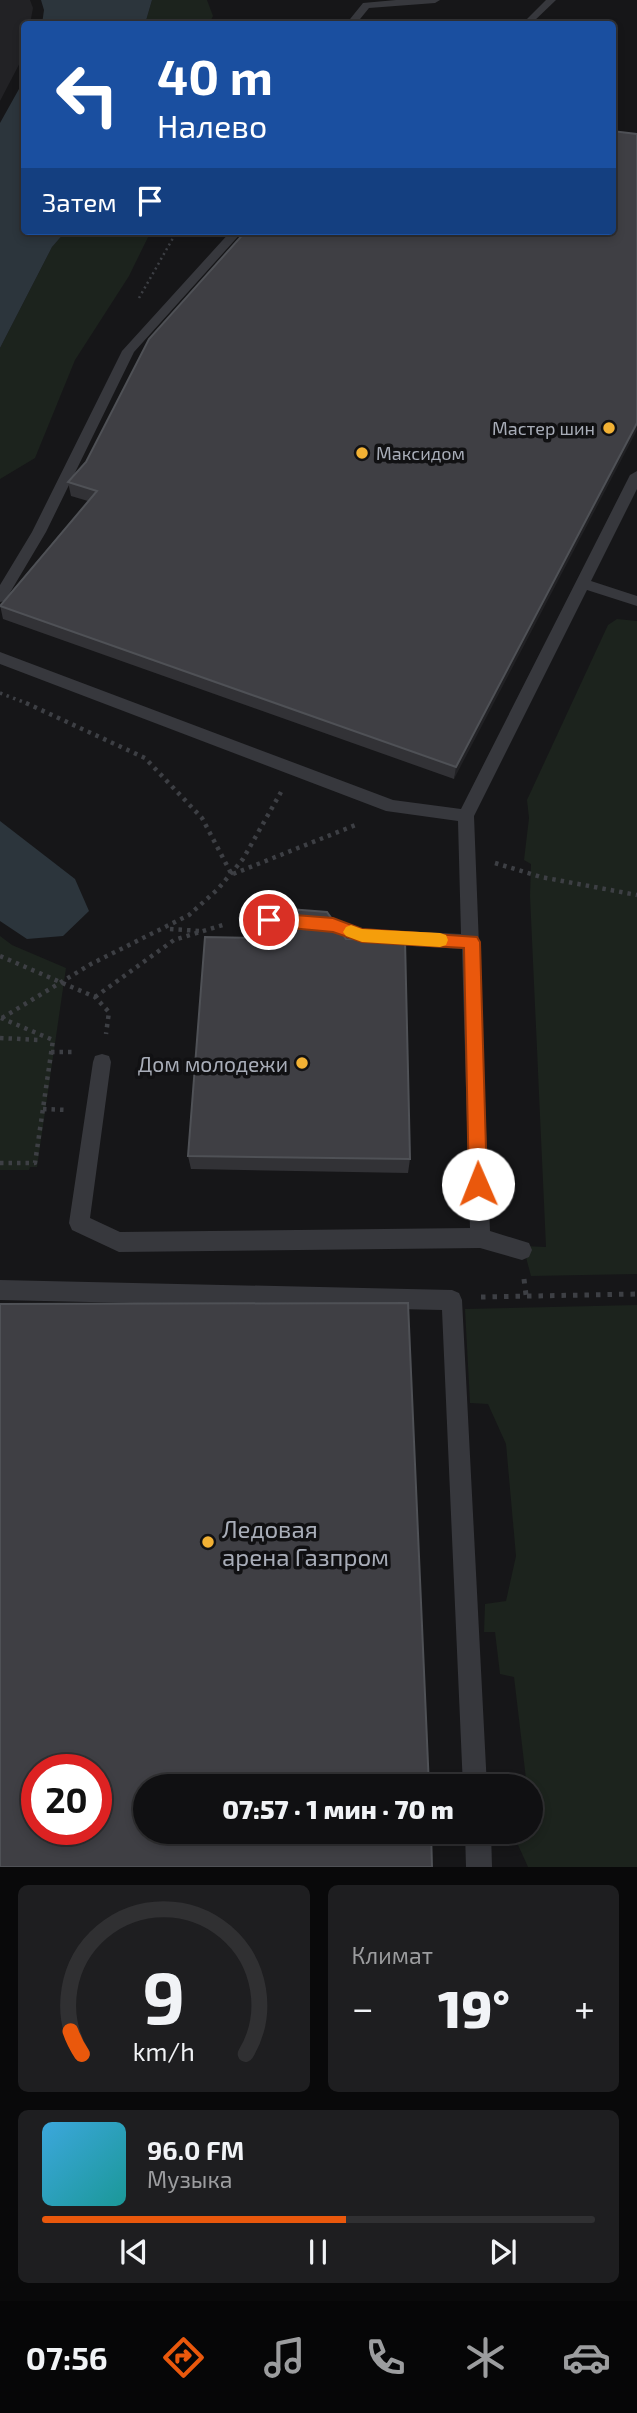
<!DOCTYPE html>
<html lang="ru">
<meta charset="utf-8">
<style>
:root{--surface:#101012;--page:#1e1e20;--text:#f1f3f6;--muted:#9c9d9f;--line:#303032;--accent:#ea580c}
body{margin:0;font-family:"Exo 2",sans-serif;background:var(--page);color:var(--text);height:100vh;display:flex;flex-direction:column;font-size:26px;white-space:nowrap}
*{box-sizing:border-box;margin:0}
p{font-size:23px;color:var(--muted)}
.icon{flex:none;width:38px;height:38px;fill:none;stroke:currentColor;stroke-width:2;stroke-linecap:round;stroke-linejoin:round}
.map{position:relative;height:1867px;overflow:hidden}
.drawer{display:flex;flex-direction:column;gap:18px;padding:18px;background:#09090a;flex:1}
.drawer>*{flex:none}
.hud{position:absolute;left:21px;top:21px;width:595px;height:214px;border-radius:7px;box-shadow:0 4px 10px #0003,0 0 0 2px var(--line);background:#1a4fa0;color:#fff;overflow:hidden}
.speed{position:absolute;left:21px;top:1754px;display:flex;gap:14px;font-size:35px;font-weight:700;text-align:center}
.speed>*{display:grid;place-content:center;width:91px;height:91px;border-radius:50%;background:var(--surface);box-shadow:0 4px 10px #0003,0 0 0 2px var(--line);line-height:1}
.speed .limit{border:10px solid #d22;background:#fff;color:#111}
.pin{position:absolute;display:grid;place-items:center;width:60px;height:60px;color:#fff;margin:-30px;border:4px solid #fff;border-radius:50%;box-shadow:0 2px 7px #0007}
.me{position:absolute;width:77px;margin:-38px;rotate:359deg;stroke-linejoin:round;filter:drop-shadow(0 0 5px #0008)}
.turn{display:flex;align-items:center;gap:24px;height:147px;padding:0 21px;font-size:32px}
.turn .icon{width:91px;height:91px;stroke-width:2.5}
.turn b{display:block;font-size:49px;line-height:60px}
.then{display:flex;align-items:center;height:66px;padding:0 21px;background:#0003;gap:14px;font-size:26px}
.big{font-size:52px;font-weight:800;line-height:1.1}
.drawer .card{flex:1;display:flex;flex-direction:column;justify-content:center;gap:10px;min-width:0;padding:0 24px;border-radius:10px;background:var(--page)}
.drawer .dial{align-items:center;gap:0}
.dial svg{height:182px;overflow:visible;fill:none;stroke:var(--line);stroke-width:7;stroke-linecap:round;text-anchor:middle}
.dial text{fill:var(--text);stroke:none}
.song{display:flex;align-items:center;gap:21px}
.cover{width:84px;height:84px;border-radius:10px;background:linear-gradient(135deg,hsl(200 70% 55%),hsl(180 70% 35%))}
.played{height:7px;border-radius:4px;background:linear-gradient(90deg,var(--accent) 55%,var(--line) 55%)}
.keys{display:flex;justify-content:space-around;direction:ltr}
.heat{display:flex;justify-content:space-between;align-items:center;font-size:38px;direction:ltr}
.drawer .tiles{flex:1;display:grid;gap:18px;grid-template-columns:1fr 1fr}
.card:last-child{grid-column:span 2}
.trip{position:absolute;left:133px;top:1774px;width:410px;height:70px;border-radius:35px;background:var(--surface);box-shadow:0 4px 10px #0003,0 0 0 2px var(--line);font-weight:800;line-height:70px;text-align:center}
.dock{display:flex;height:112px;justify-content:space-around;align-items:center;background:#060607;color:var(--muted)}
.dock .icon{width:49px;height:49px}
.dock .selected{color:var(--accent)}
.dock b{font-size:32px;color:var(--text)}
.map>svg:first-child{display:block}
.built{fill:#222225}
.green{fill:#1c231d}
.water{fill:#2c353c}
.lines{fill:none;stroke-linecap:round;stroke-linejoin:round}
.path-far3{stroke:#3d3f44;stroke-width:2.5;stroke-dasharray:2 3.5;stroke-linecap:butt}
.path-far2{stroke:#3d3f44;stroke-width:3.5;stroke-dasharray:2.5 4.5;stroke-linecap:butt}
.path-far1{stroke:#3d3f44;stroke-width:4.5;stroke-dasharray:3.5 5;stroke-linecap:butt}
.path{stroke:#3d3f44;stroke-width:5;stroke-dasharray:4.5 7;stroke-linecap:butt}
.service{fill:#37383d;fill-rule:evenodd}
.wall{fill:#323236}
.shaded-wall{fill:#212124}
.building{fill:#3f3f44;stroke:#4f5156;stroke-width:2;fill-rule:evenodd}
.route{fill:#ea580c;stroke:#983908;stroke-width:2}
.slow{fill:#f59e0b}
.poi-dot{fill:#f2b134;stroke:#111113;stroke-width:2.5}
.labels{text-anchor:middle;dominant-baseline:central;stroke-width:7;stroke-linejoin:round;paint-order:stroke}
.far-poi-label{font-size:18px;fill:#a8adb8;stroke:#111113;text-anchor:end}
.poi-label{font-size:21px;fill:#a8adb8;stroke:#111113;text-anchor:end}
.near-poi-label{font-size:24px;fill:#a8adb8;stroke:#111113;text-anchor:start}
</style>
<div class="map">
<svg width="637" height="1867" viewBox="0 0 637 1867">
<rect width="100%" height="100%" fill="#161618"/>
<!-- built -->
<path class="built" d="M0,0H30L33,8L30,24H24V55L0,101Z"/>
<!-- green -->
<g class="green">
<path d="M152,0H207L213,16L209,24H145Z"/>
<path d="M66,231H151L129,276L75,360L35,458L0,479V348L52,247Z"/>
<path d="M617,619L637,621V1274L531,1276L523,1246L546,1247L530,896L531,864L524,860L529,818L527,800L608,625Z"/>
<path d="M0,936L12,945L66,968L37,1167H30L29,1170H0Z"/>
<path d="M637,1305V1867H528L514,1836L491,1837V1832H530V1787H507V1782L526,1779L514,1677L500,1674L495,1632H484L485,1604L506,1601L516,1556L506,1444L488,1404L470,1403L465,1309Z"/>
</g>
<!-- water -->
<g class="water">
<path d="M41,0H152L145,24H42L44,10Z"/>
<path d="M24,80V231H66L52,247L0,348V123Z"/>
<path d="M0,821L75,879L89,911L63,936L27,939L0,921Z"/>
</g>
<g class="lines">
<!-- path-far3 -->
<path class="path-far3" d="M139,298L177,231"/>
<!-- path-far2 -->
<path class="path-far2" d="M0,693L31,705"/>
<!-- path-far1 -->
<g class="path-far1">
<path d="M26,703L145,758L202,818L232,875"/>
<path d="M495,863L541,877L637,895"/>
<path d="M233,874L358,824"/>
<path d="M170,929L200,931"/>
<path d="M0,956L95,997L109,1012L106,1034"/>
<path d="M95,997L174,940L223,925"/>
<path d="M2,1018L91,964L189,915L218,889L243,859L281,792"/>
<path d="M0,1038L39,1040"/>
<path d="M51,1052H75"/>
<path d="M43,1109L67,1110"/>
<path d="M0,1163H35L53,1040L1,1018"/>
</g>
<!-- path -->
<g class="path">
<path d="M524,1279L526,1295"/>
<path d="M481,1297L637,1294"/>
</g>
<!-- service -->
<g class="service">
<path d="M396,0H440L435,3L369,8L356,24H346L363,3Z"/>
<path d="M546,0H556L531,24H522Z"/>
<path d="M231,231H243L134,352L46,532L5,601L0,602V585L32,532L122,351Z"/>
<path d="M637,471V489L591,581L637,596V606L587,590L474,816L490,1231L529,1243L532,1250L529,1257L522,1260L480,1248L119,1252L72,1230L69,1223L93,1062L95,1056L102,1054L109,1056L111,1062L90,1218L120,1232L470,1228L462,949L362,943L332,932L247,925L241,923L238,918L241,913L247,911L333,918L362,929L461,934L458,821L386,811L0,664V652L393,800L461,809L630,475Z"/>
<path d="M0,1280L452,1290L459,1293L462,1300L487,1787H463L442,1310L0,1300Z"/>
<path d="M465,1832H491L492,1867H466Z"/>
</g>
</g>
<!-- wall -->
<g class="wall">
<path d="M612,231L454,779L3,619L0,605L88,501L71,496L68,482Z"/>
<path d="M188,1156L410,1159L408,1173L191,1169Z"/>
</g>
<!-- shaded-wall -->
<path class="shaded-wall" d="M637,423V430L454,779L456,767Z"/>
<!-- building -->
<g class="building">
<path d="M612,131L637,134V423L456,767L0,606L97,491L68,482L86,462L149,339L246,231H612Z"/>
<path d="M276,908L327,912L346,939L405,940L410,1159L188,1156L205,937L256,938Z"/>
<path d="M408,1303L429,1787H145V1832H431L432,1867H0V1304ZM37,1769H96V1829H37Z"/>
</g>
<!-- route -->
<path class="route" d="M269,913L333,918L362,929L477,937L480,942L487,1184L485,1190L478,1193L472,1190L469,1184L464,948L362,942L333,932L269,926L263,924L261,920L263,915Z"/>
<!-- slow -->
<path class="slow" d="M351,925L362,929L440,933L446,935L448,940L446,945L440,947L362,942L346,936L343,932L346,927Z"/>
<!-- markers -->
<g class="poi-dot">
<circle cx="609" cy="428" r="7"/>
<circle cx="362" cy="453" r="7"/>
<circle cx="302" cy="1063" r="7"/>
<circle cx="208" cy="1542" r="7"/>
</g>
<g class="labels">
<!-- far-poi labels -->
<g class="far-poi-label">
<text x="595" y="428">Мастер шин</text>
<text x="376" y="453" text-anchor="start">Максидом</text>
</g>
<!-- poi labels -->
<g class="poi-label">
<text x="288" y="1063">Дом молодежи</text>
</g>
<!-- near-poi labels -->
<g class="near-poi-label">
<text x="222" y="1528">Ледовая<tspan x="222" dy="28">арена Газпром</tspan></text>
</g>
</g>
</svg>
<div class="speed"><div class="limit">20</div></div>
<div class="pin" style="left:269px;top:920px;background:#d93025"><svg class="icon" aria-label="arrive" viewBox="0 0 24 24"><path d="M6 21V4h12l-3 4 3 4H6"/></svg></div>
<svg class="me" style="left:478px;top:1184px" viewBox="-20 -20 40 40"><circle r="19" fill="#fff"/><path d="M0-13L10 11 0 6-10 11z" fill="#ea580c"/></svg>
<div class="trip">07:57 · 1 мин · 70 m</div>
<div class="hud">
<div class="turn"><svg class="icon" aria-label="left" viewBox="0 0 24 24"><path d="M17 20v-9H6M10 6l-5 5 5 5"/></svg><div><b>40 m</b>Налево</div></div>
<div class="then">Затем<svg class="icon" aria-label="arrive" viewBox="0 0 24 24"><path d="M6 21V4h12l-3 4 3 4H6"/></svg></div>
</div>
</div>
<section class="drawer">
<div class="tiles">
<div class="card dial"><svg viewBox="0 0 100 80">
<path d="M14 69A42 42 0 1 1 86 69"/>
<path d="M14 69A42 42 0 0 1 9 59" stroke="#ea580c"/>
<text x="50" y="56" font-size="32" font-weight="700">9</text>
<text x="50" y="72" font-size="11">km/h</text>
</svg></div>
<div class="card"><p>Климат</p>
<div class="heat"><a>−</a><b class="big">19°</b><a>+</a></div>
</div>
<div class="card">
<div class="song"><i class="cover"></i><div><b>96.0 FM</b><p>Музыка</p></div></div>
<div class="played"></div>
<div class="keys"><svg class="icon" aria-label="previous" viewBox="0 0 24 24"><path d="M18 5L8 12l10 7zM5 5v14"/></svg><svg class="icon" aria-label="pause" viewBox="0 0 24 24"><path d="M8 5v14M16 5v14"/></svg><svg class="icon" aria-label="next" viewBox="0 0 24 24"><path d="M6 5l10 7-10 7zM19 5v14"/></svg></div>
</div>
</div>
</section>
<nav class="dock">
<b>07:56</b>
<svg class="icon selected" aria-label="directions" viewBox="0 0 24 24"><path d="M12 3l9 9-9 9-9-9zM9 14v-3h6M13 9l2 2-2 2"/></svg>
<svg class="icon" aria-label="music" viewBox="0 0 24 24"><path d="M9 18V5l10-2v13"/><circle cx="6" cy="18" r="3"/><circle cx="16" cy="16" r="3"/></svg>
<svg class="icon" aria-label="phone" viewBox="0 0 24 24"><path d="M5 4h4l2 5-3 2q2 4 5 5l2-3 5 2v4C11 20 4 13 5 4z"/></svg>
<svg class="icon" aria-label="climate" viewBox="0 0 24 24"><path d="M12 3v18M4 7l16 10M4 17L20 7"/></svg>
<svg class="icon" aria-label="car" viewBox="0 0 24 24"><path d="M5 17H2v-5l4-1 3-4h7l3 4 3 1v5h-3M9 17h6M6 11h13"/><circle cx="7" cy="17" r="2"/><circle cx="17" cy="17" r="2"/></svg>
</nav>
